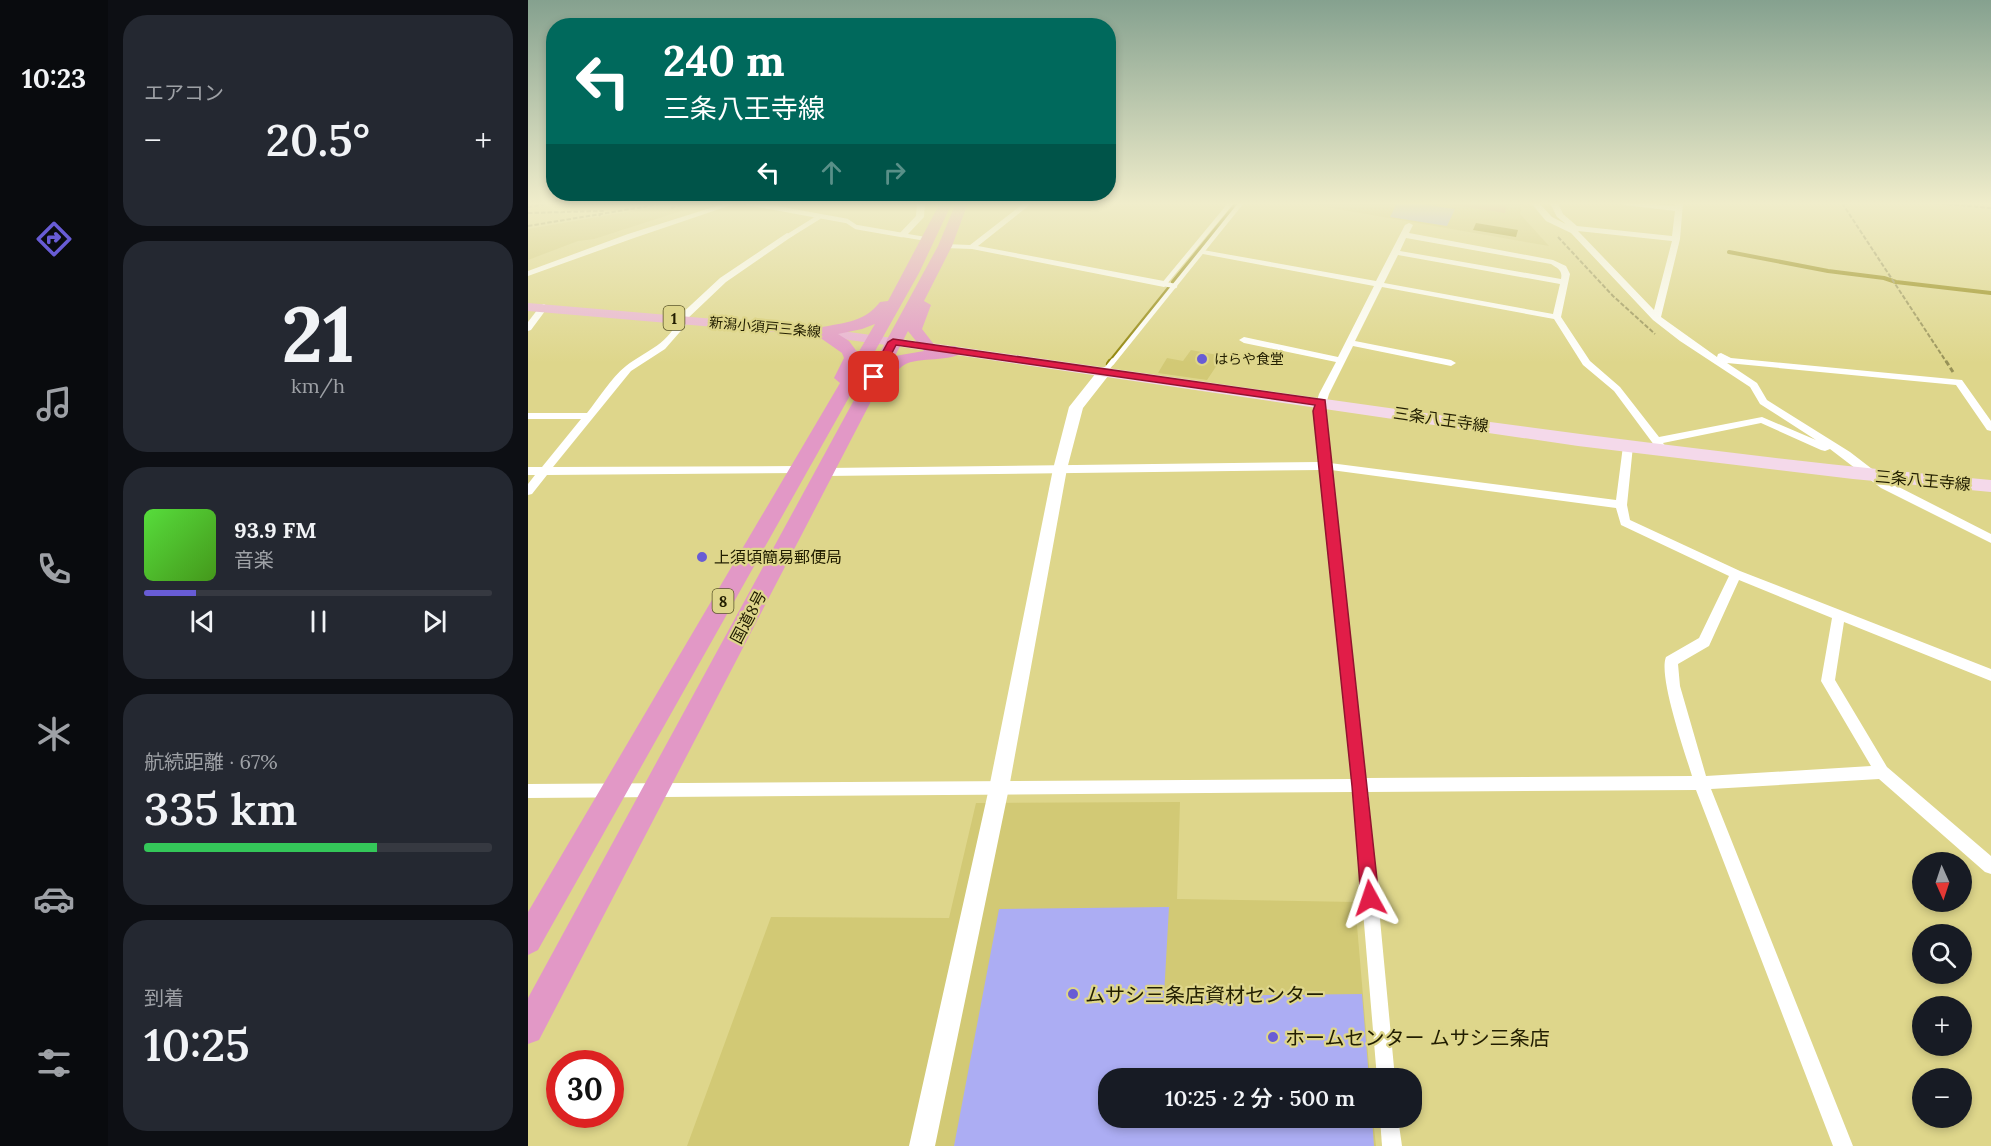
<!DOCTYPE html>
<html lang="ja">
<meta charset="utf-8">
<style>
:root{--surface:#171b24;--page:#242831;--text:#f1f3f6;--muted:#9ea1a6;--line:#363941;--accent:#685cd5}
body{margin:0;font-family:Lora,"Noto Sans JP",serif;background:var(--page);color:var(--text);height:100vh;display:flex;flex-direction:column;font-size:22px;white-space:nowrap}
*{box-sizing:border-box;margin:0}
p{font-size:20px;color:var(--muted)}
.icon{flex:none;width:33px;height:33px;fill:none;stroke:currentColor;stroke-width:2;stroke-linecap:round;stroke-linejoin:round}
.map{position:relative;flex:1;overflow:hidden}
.panel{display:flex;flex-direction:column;gap:15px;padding:15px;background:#0d0f14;width:420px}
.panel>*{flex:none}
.guide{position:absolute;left:18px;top:18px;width:570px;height:183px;border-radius:24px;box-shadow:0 3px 9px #0003;background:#00695c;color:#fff;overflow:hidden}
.needle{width:39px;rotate:177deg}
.controls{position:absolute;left:1384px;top:852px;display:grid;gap:12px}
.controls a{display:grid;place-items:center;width:60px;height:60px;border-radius:50%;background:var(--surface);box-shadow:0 3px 9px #0003;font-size:30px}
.speed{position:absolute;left:18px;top:1050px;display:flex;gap:12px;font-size:30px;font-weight:700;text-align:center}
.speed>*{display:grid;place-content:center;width:78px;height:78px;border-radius:50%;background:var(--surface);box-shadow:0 3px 9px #0003;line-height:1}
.speed .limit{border:9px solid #d22;background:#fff;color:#111}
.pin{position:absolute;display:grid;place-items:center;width:51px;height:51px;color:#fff;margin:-26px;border-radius:12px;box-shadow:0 3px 9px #0006}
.me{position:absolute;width:66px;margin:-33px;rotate:355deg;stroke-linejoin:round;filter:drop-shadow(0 0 4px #0008)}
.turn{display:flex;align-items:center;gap:21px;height:126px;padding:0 18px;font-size:27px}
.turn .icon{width:78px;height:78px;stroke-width:2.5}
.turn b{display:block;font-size:42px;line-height:51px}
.lanes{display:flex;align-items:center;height:57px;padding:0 18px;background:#0003;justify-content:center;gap:30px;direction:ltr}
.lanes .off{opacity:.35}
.big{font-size:45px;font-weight:600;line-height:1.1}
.panel .widget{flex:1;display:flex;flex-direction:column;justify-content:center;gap:9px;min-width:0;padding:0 21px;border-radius:24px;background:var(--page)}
.panel .dial{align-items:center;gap:0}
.dial b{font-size:78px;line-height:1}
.song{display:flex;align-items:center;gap:18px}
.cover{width:72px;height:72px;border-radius:9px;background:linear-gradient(135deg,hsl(110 70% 55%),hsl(100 70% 35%))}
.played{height:6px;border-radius:3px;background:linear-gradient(90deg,var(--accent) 15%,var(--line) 15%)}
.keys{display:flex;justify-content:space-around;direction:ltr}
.heat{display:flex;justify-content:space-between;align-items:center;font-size:33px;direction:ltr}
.charge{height:9px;border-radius:4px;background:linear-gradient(90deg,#34c759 67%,var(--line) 0)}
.trip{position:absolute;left:570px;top:1068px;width:324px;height:60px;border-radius:24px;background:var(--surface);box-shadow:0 3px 9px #0003;font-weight:600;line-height:60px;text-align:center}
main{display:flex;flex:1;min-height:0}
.dock{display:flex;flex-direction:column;width:108px;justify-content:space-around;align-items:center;background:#090b0e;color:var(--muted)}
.dock .icon{width:42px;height:42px}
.dock .selected{color:var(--accent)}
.dock b{font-size:27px;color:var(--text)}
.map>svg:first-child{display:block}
.built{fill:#d2c975}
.green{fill:#dca087}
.water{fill:#90840a}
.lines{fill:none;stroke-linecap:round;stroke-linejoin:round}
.stream-far1{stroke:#90840a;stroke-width:4}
.stream{stroke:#90840a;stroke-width:4.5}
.building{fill:#acadf3}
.path-far1{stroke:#979157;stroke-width:2;stroke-dasharray:4.5 2;stroke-linecap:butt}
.path{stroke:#979157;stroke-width:3;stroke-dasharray:5 3;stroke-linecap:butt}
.service-far1{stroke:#fff;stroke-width:4.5}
.service{stroke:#fff;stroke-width:5}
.minor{fill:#fff;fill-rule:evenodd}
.tertiary{fill:#fff;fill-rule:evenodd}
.secondary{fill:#f4d9ea;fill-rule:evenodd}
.primary{fill:#e9b2d4;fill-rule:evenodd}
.trunk{fill:#e298c6;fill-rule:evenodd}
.route{fill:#e11d48;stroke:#92132f;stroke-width:1.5}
.poi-dot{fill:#685cd5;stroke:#ded68b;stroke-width:2}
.labels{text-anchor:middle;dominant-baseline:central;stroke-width:4.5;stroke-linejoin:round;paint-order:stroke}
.far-street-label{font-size:14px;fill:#221e01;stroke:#ded68b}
.far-poi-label{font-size:14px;fill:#221e01;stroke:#ded68b;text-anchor:start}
.shield{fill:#ded68b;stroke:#5a552a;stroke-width:1.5}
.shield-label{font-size:15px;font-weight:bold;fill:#221e01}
.street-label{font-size:16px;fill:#221e01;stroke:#ded68b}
.poi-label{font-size:16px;fill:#221e01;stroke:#ded68b;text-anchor:start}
.near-poi-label{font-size:20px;fill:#221e01;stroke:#ded68b;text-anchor:start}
</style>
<main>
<nav class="dock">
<b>10:23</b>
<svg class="icon selected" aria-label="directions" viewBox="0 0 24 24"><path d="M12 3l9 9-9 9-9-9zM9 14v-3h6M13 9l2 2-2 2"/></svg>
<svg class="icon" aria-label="music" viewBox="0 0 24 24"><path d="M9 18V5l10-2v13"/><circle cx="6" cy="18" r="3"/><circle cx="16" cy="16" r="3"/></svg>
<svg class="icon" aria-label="phone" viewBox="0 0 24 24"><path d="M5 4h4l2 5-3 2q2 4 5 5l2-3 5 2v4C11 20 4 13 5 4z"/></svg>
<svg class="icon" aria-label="climate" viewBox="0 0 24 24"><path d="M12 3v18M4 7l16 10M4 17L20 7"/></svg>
<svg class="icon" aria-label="car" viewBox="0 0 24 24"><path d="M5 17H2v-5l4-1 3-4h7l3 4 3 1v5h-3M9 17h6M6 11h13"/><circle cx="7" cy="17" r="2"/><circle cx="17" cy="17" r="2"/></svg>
<svg class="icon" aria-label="filters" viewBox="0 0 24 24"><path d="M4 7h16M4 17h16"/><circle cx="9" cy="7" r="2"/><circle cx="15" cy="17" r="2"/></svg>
</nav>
<section class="panel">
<div class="widget"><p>エアコン</p>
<div class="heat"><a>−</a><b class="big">20.5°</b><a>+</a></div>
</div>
<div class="widget dial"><b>21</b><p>km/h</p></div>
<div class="widget">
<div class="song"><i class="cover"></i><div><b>93.9 FM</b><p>音楽</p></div></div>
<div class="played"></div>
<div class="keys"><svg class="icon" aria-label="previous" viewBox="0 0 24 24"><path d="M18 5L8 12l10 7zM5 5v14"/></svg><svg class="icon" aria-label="pause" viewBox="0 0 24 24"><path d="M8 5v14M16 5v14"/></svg><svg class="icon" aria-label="next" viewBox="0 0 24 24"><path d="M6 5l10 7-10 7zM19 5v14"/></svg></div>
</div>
<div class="widget"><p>航続距離 · 67%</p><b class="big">335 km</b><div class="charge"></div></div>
<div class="widget"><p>到着</p><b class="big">10:25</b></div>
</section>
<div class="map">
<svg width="1463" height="1146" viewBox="0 0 1463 1146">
<rect width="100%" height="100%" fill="#ded68b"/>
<!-- built -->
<g class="built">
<path d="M150,203H178L66,239L50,241L0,260V229Z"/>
<path d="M775,203H994L992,214L1021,246Z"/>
<path d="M663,350L695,356L679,380L630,373L639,358L655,361Z"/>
<path d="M652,802L649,899L827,902L842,1078H580V1118H845L848,1146H159L243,917L421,918L448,803Z"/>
</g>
<!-- green -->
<path class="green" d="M913,203H979L977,213Z"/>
<!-- water -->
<path class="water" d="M948,223L990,230L988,237L945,230Z"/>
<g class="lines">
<!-- stream-far1 -->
<g class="stream-far1">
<path d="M1201,252L1300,271L1356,278L1368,282L1463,293"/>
<path d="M645,282L709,203"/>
<path d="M581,363L641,288"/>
</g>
<!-- stream -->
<path class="stream" d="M580,364L582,361"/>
</g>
<!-- building -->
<g class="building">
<path d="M869,203H887L927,209L919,226L862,217Z"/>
<path d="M641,907L636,996L834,994L841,1078H580V1118H844L846,1146H426L471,909Z"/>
</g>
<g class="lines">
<!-- path-far1 -->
<g class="path-far1">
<path d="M1314,203L1419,363"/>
<path d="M1407,203L1463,208"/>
<path d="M0,207L24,203"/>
<path d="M143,208L159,203"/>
<path d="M0,213L75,211L71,216"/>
<path d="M0,226L139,203"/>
<path d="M1030,237L1085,296L1127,334"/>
</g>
<!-- path -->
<path class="path" d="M1418,361L1425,372"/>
<!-- service-far1 -->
<g class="service-far1">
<path d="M220,203L319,221L328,227L374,235"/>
<path d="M262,235L291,217"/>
<path d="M647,286L636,284L703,203"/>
<path d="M584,363L713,203"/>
</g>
<!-- service -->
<path class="service" d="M577,371L585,361"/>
<!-- minor -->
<g class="minor">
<path d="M198,203H209L106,238L0,276V271L100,234Z"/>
<path d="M389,203H397L396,217L380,234L404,238V242L374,237L370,235L388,216Z"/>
<path d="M496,203H504L450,246L636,281L640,284L636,287L444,249L417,248L413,246L417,244L442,245Z"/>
<path d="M1003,203H1011L1024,217L1038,224L1029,217L1022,203H1030L1035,214L1049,226L1144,236L1147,211L1097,205L1093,203H1116L1147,206V203H1155L1152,239L1133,317L1189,357L1190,354L1193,353L1203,358L1434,380L1463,421V431L1459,430L1428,385L1199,363L1229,383L1239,400L1322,452L1361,482L1463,534V543L1353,488L1302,449L1297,451L1293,450L1233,423L1135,443L1141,451L1136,455L1132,453L1086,391L1055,365L1026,319L854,287L827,341L923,360L928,363L923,366L825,346L801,394L796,411L802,463L1088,500L1095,446L1096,444H1104L1105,446L1099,505L1102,520L1212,571L1463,669V681L1316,622L1307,680L1359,767L1463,856V874L1457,872L1351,779L1183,789L1325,1146H1305L1168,790L840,792L867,1078H849L825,792L0,798V784L824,779L792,470L298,476L293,472L298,468L791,462L786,411L791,394L808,362L716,343L711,340L716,337L810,357L846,286L675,254L671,252L675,250L848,281L877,225L881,223L885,225L881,233L1025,260L1038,266L1042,274L1033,317L1062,361L1092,387L1131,437L1234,417L1288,440L1232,404L1222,387L1152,341L1125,320L1043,233L1018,221ZM1050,231L1144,241L1126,310ZM878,238L1023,264C1029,268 1035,270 1033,279L872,251ZM870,255L1032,284L1025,314L856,283ZM803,470L1088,508L1093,525L1201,576L1171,638L1138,657C1130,676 1157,753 1164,776L838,778ZM1211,580L1304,618L1293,681L1343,766L1178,776L1152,686L1150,664L1181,646Z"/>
<path d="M259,233L266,235L198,282L158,320V325L137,349L103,371L25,467L271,466L276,470L275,473L19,475L4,494L0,495V484L7,475H0V467H14L53,419H0V413H59C71,398 83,378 98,366C117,351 144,343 150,317L192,278Z"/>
<path d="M16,304L20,307L3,330L0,331V322L13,305Z"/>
<path d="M852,1118H870L874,1146H854Z"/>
</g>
<!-- tertiary -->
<path class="tertiary" d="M577,367L584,371L555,408L539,469L481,788L407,1146H381L461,788L525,469L541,407L572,368Z"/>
<!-- secondary -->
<path class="secondary" d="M365,338C731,388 1095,447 1463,480V492L1325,479L1050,446L360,345L358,342L360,339Z"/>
<!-- primary -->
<path class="primary" d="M0,303L292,328L365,338L372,342L365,346L292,336L0,311Z"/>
<!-- trunk -->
<g class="trunk">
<path d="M412,203H424L391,273L10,950L0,955V912L312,383L306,378L316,358L314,353L284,332L286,329C312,322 334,325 352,302L360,301ZM347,324L330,353L321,341L310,334L334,329Z"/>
<path d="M428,203H440L424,246L396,301L403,305L394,329L408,347L407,349L427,346L435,351C425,363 390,356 376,365C369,369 366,377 362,384H352L11,1040L0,1044V998L410,246ZM380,331L396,351L367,356Z"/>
</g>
</g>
<!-- sky -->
<linearGradient id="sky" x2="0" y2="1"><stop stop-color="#85a18f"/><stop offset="0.56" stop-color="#f0edcb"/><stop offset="1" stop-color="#f0edcb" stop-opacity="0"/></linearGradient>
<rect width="1463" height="363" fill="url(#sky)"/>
<!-- route -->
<path class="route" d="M365,339L797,400L851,898L849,905L842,907L836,905L833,898L824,786L785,411L787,405L368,345L350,380H343L341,377L360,342Z"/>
<!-- markers -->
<g class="poi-dot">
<circle cx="674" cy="359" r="6"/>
<circle cx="174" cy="557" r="6"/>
<circle cx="545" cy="994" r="6"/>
<circle cx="745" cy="1037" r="6"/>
</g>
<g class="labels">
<!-- far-street labels -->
<g class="far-street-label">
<text transform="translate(237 327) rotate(5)">新潟小須戸三条線</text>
</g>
<!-- far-poi labels -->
<g class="far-poi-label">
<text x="686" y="359">はらや食堂</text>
</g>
<!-- shield labels -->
<g class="shield">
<rect x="135.5" y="306" width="21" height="24" rx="4.5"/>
<rect x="184.5" y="589" width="21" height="24" rx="4.5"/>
</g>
<g class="shield-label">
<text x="146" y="318">1</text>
<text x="195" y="601">8</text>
</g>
<!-- street labels -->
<g class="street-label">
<text transform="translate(913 419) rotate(8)">三条八王寺線</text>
<text transform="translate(1395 480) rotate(5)">三条八王寺線</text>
<text transform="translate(220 617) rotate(-62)">国道8号</text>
</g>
<!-- poi labels -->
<g class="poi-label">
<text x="186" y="557">上須頃簡易郵便局</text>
</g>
<!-- near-poi labels -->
<g class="near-poi-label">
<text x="557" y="994">ムサシ三条店資材センター</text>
<text x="757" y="1037">ホームセンター ムサシ三条店</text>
</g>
</g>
</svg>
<div class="controls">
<a><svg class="needle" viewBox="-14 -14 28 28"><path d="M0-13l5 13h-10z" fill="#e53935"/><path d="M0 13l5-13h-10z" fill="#9ea1a6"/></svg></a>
<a><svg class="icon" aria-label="search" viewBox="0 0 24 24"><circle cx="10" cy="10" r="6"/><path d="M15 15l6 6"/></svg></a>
<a>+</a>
<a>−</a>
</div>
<div class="speed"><div class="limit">30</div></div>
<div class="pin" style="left:346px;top:377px;background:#d93025"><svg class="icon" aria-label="arrive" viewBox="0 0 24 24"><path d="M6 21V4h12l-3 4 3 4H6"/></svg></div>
<svg class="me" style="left:842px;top:898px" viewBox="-20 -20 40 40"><path d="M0-17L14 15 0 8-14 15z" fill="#e11d48" stroke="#fff" stroke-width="4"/></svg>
<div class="trip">10:25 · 2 分 · 500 m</div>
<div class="guide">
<div class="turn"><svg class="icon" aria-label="left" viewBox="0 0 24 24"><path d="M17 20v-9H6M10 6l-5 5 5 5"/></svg><div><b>240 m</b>三条八王寺線</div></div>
<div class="lanes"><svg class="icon" aria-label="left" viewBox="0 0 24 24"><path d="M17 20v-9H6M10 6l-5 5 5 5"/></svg><svg class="icon off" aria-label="ahead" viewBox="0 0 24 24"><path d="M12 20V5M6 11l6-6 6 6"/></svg><svg class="icon off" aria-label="right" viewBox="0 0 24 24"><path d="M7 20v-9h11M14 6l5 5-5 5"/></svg></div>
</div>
</div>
</main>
